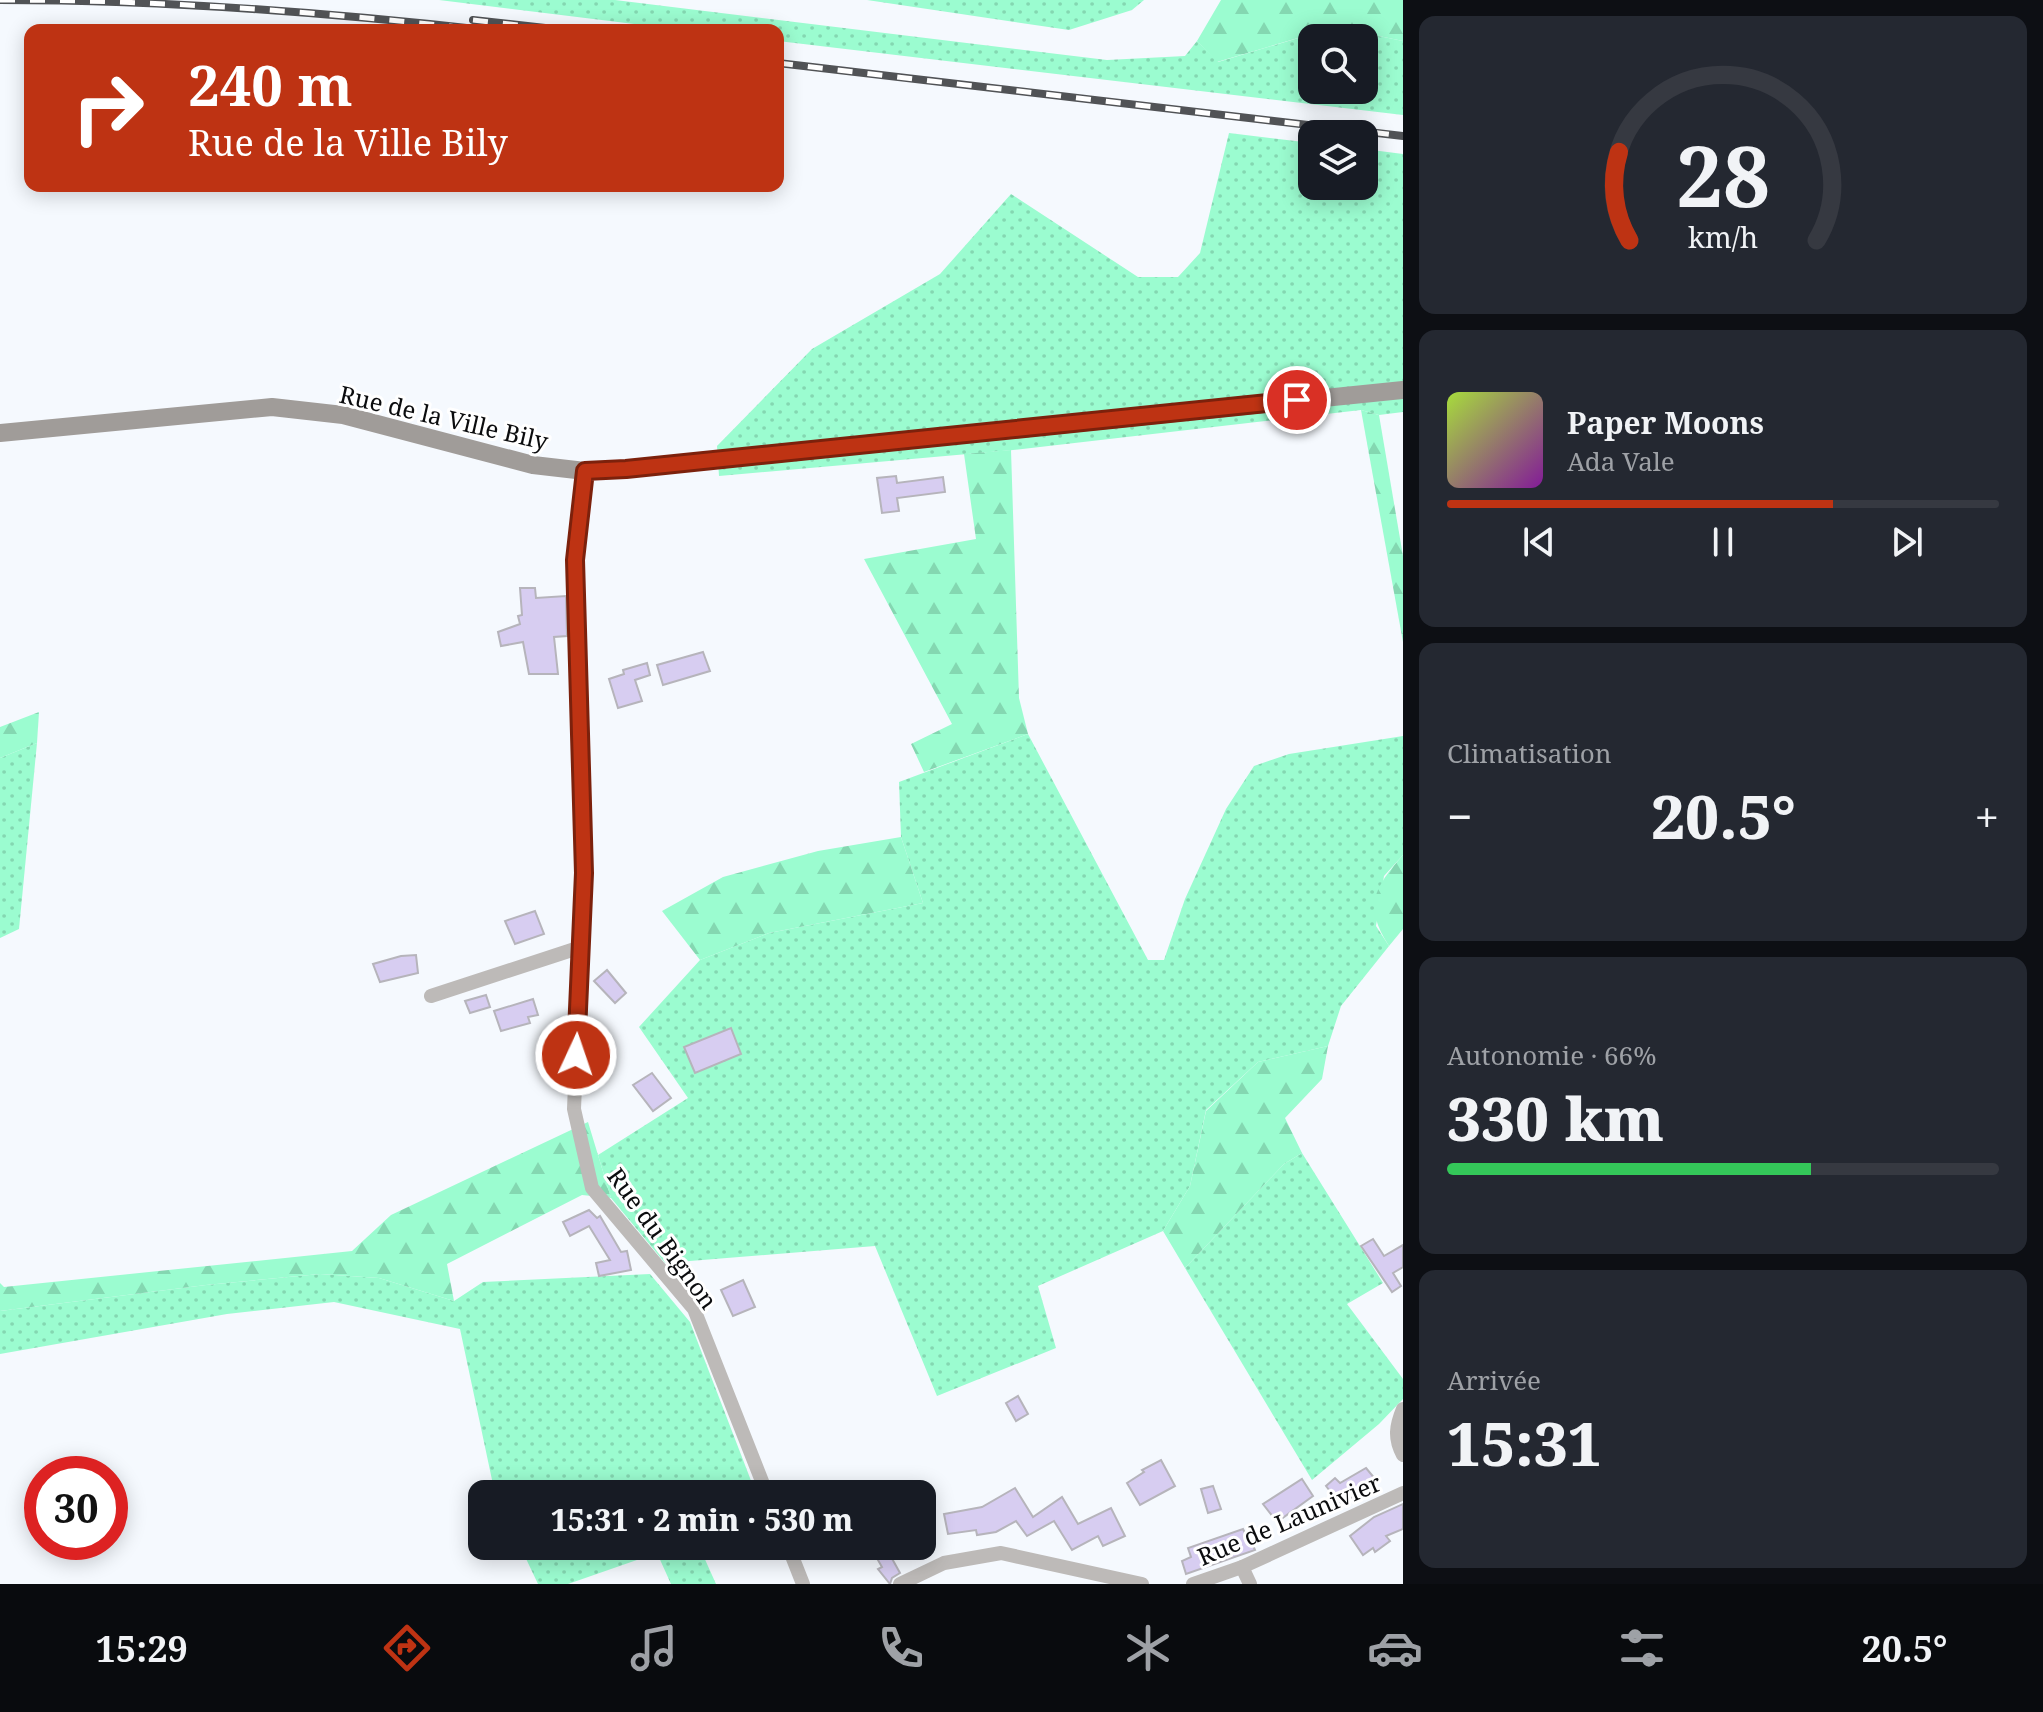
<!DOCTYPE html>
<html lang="fr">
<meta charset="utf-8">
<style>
:root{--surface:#171b24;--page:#242831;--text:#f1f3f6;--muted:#9ea1a6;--line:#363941;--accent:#be3313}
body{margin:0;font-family:"Noto Serif",serif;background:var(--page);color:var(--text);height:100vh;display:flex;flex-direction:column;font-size:30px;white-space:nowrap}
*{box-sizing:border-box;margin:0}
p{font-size:26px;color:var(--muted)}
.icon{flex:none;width:44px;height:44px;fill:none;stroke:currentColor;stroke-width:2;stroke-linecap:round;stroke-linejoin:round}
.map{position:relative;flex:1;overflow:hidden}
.sheet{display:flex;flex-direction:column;gap:16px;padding:16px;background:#0d0f14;width:640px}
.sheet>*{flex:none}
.guide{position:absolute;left:24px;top:24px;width:760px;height:168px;border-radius:16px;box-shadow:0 4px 20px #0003;background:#be3313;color:#fff;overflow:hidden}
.buttons{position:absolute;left:1298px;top:24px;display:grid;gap:16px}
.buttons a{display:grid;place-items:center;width:80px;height:80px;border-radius:16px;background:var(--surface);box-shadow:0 4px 20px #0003;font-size:40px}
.speed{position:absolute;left:24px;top:1456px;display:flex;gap:16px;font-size:40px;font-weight:700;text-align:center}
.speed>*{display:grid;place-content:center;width:104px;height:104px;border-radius:50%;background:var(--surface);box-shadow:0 4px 20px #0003;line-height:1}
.speed .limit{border:12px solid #d22;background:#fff;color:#111}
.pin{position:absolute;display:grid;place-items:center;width:68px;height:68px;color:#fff;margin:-34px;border:4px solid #fff;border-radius:50%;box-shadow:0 2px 8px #0007}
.me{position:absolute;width:88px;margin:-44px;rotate:3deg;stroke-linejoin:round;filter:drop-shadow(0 0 6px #0008)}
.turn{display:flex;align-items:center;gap:28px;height:168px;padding:0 32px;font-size:36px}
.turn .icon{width:104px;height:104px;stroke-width:2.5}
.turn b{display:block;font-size:56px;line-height:68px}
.big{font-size:60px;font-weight:800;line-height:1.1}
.sheet .widget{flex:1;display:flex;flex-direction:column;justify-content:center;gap:12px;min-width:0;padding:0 28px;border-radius:16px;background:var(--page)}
.sheet .dial{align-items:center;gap:0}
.dial svg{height:208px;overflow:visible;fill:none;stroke:var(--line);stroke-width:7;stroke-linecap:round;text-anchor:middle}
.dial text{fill:var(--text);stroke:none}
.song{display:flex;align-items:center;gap:24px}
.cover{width:96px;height:96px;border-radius:12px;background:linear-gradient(135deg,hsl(80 70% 55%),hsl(290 70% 35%))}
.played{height:8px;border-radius:4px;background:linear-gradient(90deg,var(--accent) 70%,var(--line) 70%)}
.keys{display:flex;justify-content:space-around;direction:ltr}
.heat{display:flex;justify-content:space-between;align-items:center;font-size:44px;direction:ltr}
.charge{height:12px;border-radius:6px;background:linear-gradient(90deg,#34c759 66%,var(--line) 0)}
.trip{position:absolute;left:468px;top:1480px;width:468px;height:80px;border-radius:16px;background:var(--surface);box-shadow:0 4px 20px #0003;font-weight:800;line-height:80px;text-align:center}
.menu{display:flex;height:128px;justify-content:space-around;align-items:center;background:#090b0e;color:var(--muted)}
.menu .icon{width:56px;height:56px}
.menu .on{color:var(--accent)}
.menu b{font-size:36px;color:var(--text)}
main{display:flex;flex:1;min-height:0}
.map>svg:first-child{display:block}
.grass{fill:url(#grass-dots);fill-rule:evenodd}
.forest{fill:url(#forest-firs)}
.building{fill:#d7cdf1;stroke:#b6b4bb;stroke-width:2}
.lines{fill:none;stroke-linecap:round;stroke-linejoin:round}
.street{stroke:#bdbab8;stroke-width:14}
.secondary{stroke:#a09c99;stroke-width:18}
.rail-casing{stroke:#515356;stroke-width:8}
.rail{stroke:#fff;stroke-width:5;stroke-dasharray:15;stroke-linecap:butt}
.route-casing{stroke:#7c210c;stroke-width:20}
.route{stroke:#be3313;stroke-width:14}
.labels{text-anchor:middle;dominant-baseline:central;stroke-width:6;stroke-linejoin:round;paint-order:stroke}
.street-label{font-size:24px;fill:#0b0c0e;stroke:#fff}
</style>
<main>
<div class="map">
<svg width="1403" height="1584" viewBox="0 0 1403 1584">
<defs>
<pattern id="grass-dots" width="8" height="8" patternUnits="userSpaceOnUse" patternTransform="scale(2)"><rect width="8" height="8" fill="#9bfcd0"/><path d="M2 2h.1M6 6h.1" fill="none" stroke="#84d7b1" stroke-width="1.8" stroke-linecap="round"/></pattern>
<pattern id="forest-firs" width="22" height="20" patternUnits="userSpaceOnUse" patternTransform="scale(2)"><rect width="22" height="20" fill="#9bfcd0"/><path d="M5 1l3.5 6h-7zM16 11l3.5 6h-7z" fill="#84d7b1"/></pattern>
</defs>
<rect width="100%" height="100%" fill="#f5f9fe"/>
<!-- grass -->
<g class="grass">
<path d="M439,0H615L1107,60L1185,56L1197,41L1218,62L1335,27L1403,41V115L778,41V30H683ZM1312,38H1364V90H1312Z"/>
<path d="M867,0H1144L1132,10L1069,30Z"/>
<path d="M1229,133L1312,143V186H1364V149L1403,154V412L1379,415L1361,410L1013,450L719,476L717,446L812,349L940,274L1011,194L1138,277H1178L1200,253Z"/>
<path d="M1028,734L1148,960H1164L1185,899L1226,809L1254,766L1289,754L1403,736V855L1384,876L1376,926L1389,946L1341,1006L1328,1046L1258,1062L1206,1110L1190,1186L1163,1231L1038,1286L1056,1348L937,1396L875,1246L665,1263L611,1198L598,1155L688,1098L639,1027L700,960L769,933L923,903L901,837L899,782Z"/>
<path d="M37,743L19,929L0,938V758Z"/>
<path d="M1302,1153L1383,1283L1347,1304L1403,1379V1399L1379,1424L1312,1480L1185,1268L1284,1164Z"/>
<path d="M320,1274L379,1278L454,1301L483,1282L650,1274L690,1322L755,1491L749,1494H495L460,1329L334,1302L227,1314L0,1354V1311L206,1285Z"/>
<path d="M520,1546H699L716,1584H671L657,1553L568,1584H538Z"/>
</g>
<!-- forest -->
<g class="forest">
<path d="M1221,0H1403V41L1335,27L1217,62L1197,41Z"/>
<path d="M1361,410L1379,415L1403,556V642Z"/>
<path d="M1011,450L1019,698L1028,734L924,772L911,744L952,724L864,559L976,539L964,454Z"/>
<path d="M39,712L37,743L0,758V727Z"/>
<path d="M901,837L923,903L769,933L700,960L662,911L723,877L818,851Z"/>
<path d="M1403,855V929L1389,946C1363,906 1374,888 1403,855Z"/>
<path d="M1328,1046L1322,1079L1285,1118L1302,1153L1284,1164L1185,1268L1163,1231L1190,1186L1206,1111L1258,1062Z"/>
<path d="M588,1122L611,1198L582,1195L447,1264L454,1301L379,1278L320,1274L206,1285L0,1311V1283L4,1287L352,1251L391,1215Z"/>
</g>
<!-- building -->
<g class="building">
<path d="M896,476L897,483L943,477L945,492L897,498L899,511L882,513L877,478Z"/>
<path d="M520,588H535L536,598L566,596L567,636L554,637L558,674H529L523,642L501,646L498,632L520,624L518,616L522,615Z"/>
<path d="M703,652L710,671L663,685L657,665Z"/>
<path d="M647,663L650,675L635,680L642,701L618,708L609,679L624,674L623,670Z"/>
<path d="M535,911L544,934L515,944L505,921Z"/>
<path d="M416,955L418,973L380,982L373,964L401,956Z"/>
<path d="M607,970L626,993L615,1003L594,981Z"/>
<path d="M486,995L490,1007L470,1013L465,1001Z"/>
<path d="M533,999L538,1015L528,1017L530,1023L501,1031L494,1011Z"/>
<path d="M731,1028L741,1054L695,1073L684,1047Z"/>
<path d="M652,1073L671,1098L653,1111L633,1085Z"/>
<path d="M589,1210L597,1218L600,1216L621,1252L627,1251L631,1270L599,1276L596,1263L610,1260L589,1226L570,1236L563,1222Z"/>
<path d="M1373,1239L1384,1256L1403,1245V1267L1393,1273L1401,1286L1392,1292L1361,1246Z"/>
<path d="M743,1280L755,1307L733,1316L721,1290Z"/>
<path d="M1018,1396L1028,1414L1016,1421L1006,1403Z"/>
<path d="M1161,1460L1175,1486L1140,1505L1127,1483L1144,1472L1142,1470Z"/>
<path d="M1366,1468L1376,1480L1364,1488L1365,1490L1340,1504L1326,1486L1335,1478L1340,1483Z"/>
<path d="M1302,1479L1313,1496L1277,1522L1263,1504Z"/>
<path d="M1213,1486L1221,1509L1208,1513L1201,1489Z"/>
<path d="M1015,1488L1033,1517L1062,1497L1078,1524L1111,1508L1125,1536L1103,1546L1098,1536L1072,1550L1054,1521L1027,1536L1016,1521L996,1532L977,1535L976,1530L948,1534L944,1514L982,1507Z"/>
<path d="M1403,1504V1529L1386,1536L1390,1541L1375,1552L1373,1548L1363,1555L1350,1536L1374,1517Z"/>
<path d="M1243,1529L1246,1535L1248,1534L1255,1550L1186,1574L1182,1561L1191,1557L1188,1548Z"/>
<path d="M870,1546H885L900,1573L892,1578L890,1584L878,1569L882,1567Z"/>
</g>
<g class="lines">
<!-- street -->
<g class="street">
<path d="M585,471L575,560L584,873L574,1109L592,1188L694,1309L767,1494"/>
<path d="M431,996L581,947"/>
<path d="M1403,1409C1396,1426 1394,1438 1403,1455"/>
<path d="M788,1546L803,1584"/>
<path d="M1242,1567L1250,1584"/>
<path d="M900,1584L944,1563L1001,1553L1142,1584"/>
<path d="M1193,1584L1242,1567L1403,1493"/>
</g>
<!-- secondary -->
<path class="secondary" d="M0,433L272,407L343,415L533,465L585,471L626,469L1403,390"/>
<defs>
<g id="rail">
<path d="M0,0C163,0 324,12 485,30"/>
<path d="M473,20L563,30"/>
<path d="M778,63L1403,136"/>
</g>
</defs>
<!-- rail casing -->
<use href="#rail" class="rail-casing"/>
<!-- rail -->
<use href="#rail" class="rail"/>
</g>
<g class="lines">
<defs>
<path id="route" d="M576,1055L584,873L575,560L585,471L626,469L1297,400"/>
</defs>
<!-- route casing -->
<use href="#route" class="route-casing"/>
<!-- route -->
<use href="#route" class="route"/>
</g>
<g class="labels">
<!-- street labels -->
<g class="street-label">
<text transform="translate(444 417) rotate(13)">Rue de la Ville Bily</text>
<text transform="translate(663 1238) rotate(54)">Rue du Bignon</text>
<text transform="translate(1289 1519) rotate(-23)">Rue de Launivier</text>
</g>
</g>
</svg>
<div class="buttons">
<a><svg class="icon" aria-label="search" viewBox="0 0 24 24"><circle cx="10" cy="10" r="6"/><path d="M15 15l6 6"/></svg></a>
<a><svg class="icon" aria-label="layers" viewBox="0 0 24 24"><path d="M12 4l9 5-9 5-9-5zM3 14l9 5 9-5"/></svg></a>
</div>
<div class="speed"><div class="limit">30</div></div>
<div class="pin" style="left:1297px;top:400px;background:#d93025"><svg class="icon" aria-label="arrive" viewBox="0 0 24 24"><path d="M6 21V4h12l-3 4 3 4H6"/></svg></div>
<svg class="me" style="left:576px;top:1055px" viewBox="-20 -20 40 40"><circle r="17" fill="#be3313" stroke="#fff" stroke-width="3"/><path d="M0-11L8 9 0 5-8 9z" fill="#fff"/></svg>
<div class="trip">15:31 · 2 min · 530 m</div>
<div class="guide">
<div class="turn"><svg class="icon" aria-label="right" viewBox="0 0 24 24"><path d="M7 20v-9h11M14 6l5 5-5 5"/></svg><div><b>240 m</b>Rue de la Ville Bily</div></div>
</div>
</div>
<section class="sheet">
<div class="widget dial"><svg viewBox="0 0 100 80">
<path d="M14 69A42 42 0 1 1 86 69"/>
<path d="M14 69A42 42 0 0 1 10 35" stroke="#be3313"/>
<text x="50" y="56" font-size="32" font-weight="700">28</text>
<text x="50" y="72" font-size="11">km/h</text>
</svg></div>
<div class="widget">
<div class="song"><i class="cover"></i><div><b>Paper Moons</b><p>Ada Vale</p></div></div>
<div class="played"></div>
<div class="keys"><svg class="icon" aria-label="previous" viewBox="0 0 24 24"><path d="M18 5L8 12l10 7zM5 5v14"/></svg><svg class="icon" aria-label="pause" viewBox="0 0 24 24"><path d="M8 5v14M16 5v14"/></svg><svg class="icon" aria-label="next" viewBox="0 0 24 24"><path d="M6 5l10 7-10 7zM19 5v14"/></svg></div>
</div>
<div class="widget"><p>Climatisation</p>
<div class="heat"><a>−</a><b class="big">20.5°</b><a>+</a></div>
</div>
<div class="widget"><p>Autonomie · 66%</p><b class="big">330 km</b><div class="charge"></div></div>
<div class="widget"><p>Arrivée</p><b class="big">15:31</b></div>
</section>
</main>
<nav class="menu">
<b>15:29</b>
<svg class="icon on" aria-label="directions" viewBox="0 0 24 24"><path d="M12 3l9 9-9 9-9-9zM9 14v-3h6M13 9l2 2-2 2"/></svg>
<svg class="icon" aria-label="music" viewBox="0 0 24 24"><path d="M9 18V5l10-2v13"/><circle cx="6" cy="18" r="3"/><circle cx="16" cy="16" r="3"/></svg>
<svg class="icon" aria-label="phone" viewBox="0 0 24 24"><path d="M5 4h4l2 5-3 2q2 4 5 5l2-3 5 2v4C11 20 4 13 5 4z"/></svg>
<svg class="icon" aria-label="climate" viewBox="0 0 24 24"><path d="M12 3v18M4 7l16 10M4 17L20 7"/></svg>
<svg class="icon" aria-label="car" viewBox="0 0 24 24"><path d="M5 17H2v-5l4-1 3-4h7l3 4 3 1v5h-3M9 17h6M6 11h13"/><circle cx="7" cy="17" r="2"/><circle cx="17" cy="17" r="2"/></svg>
<svg class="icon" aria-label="filters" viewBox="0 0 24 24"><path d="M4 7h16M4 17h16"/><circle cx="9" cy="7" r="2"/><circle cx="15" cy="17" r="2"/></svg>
<b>20.5°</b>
</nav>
